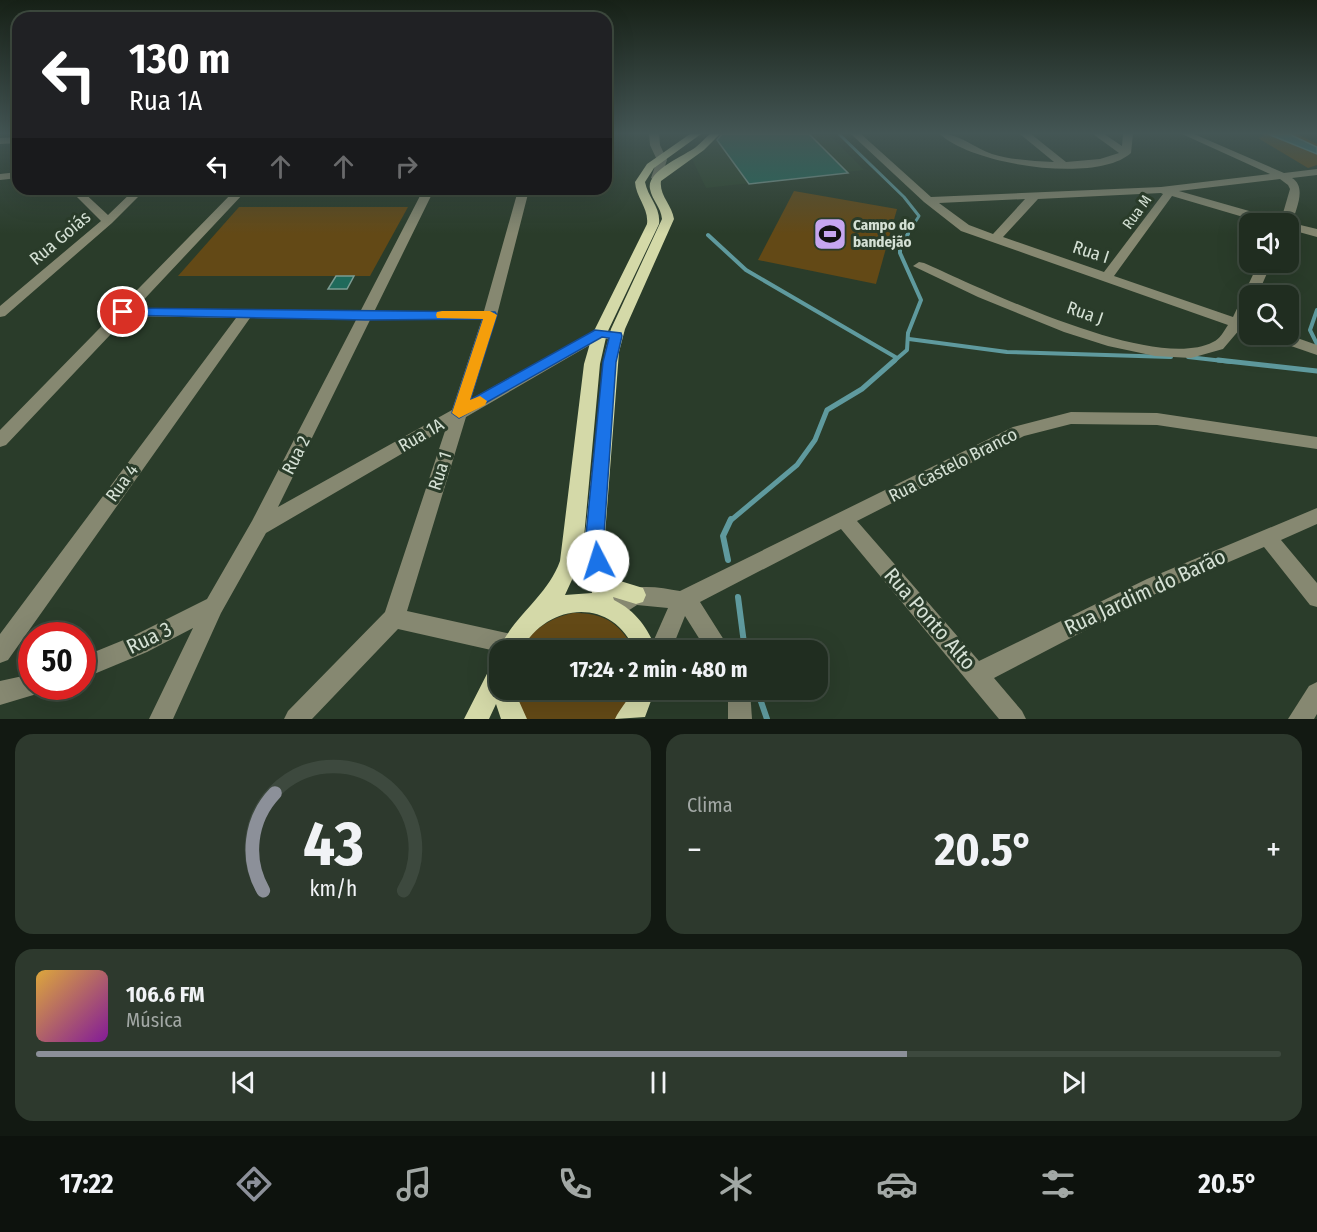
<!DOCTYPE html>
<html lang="pt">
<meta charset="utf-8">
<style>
:root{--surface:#202d20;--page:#2d392d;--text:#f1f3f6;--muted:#a2a8a5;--line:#3d493e;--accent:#8c9099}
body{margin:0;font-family:"Fira Sans Condensed",sans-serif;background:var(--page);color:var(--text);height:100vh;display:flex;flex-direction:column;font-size:22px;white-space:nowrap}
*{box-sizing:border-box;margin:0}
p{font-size:20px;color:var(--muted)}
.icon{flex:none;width:33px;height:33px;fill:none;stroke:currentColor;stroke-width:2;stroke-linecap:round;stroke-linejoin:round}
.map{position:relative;height:719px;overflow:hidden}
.side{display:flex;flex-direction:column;gap:15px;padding:15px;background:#121912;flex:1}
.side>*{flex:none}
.banner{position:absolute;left:12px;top:12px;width:600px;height:183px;border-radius:18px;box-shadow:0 6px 24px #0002,0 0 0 2px var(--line);background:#202124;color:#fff;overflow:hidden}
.controls{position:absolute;left:1239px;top:213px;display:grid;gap:12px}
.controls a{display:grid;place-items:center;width:60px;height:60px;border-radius:12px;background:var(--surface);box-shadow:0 6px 24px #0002,0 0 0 2px var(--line);font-size:30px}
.speed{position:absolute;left:18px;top:622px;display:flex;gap:12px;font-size:30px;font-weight:700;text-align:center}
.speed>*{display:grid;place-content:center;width:78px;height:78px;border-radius:50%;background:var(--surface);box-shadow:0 6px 24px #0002,0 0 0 2px var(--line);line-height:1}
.speed .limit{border:9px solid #d22;background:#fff;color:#111}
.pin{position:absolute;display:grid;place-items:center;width:51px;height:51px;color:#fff;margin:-26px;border:3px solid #fff;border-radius:50%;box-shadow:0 2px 6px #0007}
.me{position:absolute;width:66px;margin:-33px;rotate:355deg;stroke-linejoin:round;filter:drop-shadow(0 0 4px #0008)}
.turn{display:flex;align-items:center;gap:21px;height:126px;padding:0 18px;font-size:27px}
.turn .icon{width:78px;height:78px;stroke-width:2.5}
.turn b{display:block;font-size:42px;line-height:51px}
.lanes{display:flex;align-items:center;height:57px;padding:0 18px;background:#0003;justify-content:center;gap:30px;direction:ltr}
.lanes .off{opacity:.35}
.big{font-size:45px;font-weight:700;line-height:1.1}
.side .card{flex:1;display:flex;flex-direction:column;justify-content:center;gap:9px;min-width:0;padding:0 21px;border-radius:18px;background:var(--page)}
.side .dial{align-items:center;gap:0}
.dial svg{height:156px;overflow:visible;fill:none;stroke:var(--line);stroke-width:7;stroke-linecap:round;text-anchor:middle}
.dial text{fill:var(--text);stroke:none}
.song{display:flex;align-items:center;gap:18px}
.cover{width:72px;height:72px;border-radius:9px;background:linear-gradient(135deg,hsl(40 70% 55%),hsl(290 70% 35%))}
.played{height:6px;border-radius:3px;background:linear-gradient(90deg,var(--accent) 70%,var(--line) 70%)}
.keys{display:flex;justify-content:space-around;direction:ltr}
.heat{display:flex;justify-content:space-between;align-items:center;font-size:33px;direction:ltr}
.side .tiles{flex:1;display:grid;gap:15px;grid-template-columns:1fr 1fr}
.card:last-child{grid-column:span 2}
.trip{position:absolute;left:489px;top:640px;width:339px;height:60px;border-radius:18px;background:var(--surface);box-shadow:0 6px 24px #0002,0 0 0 2px var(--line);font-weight:700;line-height:60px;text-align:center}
.tab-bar{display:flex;height:96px;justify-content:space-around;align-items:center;background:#0d120d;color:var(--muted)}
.tab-bar .icon{width:42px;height:42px}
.tab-bar .on{color:var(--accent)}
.tab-bar b{font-size:27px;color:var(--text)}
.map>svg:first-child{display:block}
.built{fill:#2d442c}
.green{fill:#634916}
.water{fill:#2d7b87;stroke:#5f9a9e;stroke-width:1.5}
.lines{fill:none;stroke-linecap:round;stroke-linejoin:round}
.stream-far3{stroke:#5f9a9e;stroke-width:3}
.stream-far2{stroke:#5f9a9e;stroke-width:4}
.stream-far1{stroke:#5f9a9e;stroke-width:5}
.stream{stroke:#5f9a9e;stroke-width:6}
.building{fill:#1f6a5b;stroke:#7b9c93;stroke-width:1.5}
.minor{fill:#868871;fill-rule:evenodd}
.major{fill:#d4d9a8;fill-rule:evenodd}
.route{fill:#1a73e8;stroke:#114b97;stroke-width:1.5}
.slow{fill:#f59e0b}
.labels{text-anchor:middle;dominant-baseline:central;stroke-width:6;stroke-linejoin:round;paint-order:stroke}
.far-street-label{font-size:15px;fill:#d5e1d5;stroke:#2a3c2a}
.far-poi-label{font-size:15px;font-weight:bold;fill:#d5e1d5;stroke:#2a3c2a;text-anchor:start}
.street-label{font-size:18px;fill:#d5e1d5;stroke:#2a3c2a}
.near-street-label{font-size:21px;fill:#d5e1d5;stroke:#2a3c2a}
</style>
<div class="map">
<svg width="1317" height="719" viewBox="0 0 1317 719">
<rect width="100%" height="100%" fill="#2a3c2a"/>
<!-- built -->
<path class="built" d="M716,134H829L864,170L706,188L691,157L708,146Z"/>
<!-- green -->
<g class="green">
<path d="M1261,134H1297L1317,144V165L1308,168L1258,138L1264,136Z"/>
<path d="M794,191L897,209L876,284L758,260Z"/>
<path d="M239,207H408L370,276H178Z"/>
<path d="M573,613C606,613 619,623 635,651H519C531,630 550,618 573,613Z"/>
<path d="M512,690H636L624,712L617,719H525Z"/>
</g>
<!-- water -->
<path class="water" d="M1268,134H1289L1317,147V154Z"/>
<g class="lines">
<!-- stream-far3 -->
<path class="stream-far3" d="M839,134L904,197L919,216L907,235"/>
<!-- stream-far2 -->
<g class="stream-far2">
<path d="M708,235L746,270L897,358"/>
<path d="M1317,310L1310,330L1317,344"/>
<path d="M909,339L1007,352L1171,357"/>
<path d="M1188,357L1232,362"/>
<path d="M893,362L907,350L908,333L921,300L900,253V246L908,234"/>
</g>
<!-- stream-far1 -->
<g class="stream-far1">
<path d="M1218,360L1317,371"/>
<path d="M730,521L797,465L815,440L827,410L862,389L895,360"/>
</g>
<!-- stream -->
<g class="stream">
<path d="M728,560L723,536L731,519"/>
<path d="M738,597L745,651"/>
<path d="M757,690L767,719"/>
</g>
</g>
<!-- building -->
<g class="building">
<path d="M722,134H809L848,173L749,184L717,140Z"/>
<path d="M336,276H354L347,289H328Z"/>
</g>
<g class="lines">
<!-- minor -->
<g class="minor">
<path d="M649,134H659L660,145L667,160L661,178L656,181L651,178L657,160L650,145Z"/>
<path d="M851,134H861L931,197L1161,187L1270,174L1182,134H1194L1284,173L1317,169V175L1292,178C1307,187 1296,209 1292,223L1317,229V237L1288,229V224H1267L1172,196L1114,276L1233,317L1259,262H1272L1257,296H1250V311L1244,321L1250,323V332L1240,329L1223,349L1191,358L1155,356L1108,346L1064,332L978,297L913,266L919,262L924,263C983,289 1154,373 1213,342C1220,339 1224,331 1228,325L961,231L924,202ZM1280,179L1288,185L1290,189L1281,220L1179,191ZM1161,193L1163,194L1104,272L1003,237L1038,199ZM1025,199L993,234L969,225L939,203Z"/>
<path d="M940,134C958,133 975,148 992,154C1012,160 1033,161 1054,162L1020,134H1031L1066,162L1100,159L1119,153L1093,134H1104L1122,146L1123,134H1133L1131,153C1097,184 972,165 940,134Z"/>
<path d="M18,137V143L0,144V138Z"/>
<path d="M18,172V178L0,180V174Z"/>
<path d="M69,189H80L108,215L135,189H146L112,223L5,316L0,317V306L101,221Z"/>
<path d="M236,189H587L588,191L583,194H528L497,315L471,399L595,330L616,331L623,336L616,341L602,338L466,417L407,611L511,634L519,637L522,644L519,651L500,652L398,629L312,719H284L288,711L385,612L446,428L266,533L221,613L173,719H149L193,628L147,652L82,679V657L131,637L207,599L252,521L356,320L250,318L8,660L0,663V634L236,318L128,316L6,445L0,447V430ZM244,193L421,194L360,312L136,308ZM432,194H517L484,311L374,312ZM482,319L452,410L278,507L370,320Z"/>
<path d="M1263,334H1286L1317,345V355L1265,337Z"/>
<path d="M1071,412L1157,413L1317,437V449L1157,425L1071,424L1024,436L857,521L979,661L1147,579L1317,508V524L1281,540L1317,583V607L1310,605L1264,547L1161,591L994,678L1022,711L1026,719H999L841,529L700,602L731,651H707L685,616L671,651H649L668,608L637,605L614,620L607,617L603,610C617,580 654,586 680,591L1013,427Z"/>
<path d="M32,674V687H43L40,693L0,705V681Z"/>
<path d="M1317,682V714L1314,719H1288L1309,686Z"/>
<path d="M728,690H750L752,719H728Z"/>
</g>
<!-- major -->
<g class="major">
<path d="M690,134H701L654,168L645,182C648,198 661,207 659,224L607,333L600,364L583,548L576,571L565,595L592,593L585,535L605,352L611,329L662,219C661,207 652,200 650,189C646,171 684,156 696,147C701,143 705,138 710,134H720L704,150L661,181C659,195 672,205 674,219L625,329L619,352L605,535L610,574L617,580L643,588L646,595L643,602L636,604L613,597L614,600C636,611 648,628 657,651H635C613,596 546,602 521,651H500V655L498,651C513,616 547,597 560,561L584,364L593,333L647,224C649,208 636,198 635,182L647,164Z"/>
<path d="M500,661V690H514L527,719H501L496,704L489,719H464L492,664Z"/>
<path d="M633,690H655L645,717L615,719C620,708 628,701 633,690Z"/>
</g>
</g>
<!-- sky -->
<linearGradient id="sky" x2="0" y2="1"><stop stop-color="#172117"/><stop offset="0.57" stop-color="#445655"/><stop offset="1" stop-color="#445655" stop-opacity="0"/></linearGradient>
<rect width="1317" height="234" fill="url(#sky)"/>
<!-- route -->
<path class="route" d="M123,308L495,312L497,315L470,400L595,330L621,333L622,336L616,362L604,535L607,561L604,567L598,569L591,567L586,535L603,362L609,338L602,337L459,418L452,413L483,319L366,320L119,315L117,312L119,310Z"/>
<!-- slow -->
<path class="slow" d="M442,311H490L497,315L470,400L480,396L487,401L485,405L459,418L452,413L483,319L437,318L436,315L437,312Z"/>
<!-- icons -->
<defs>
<symbol id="stadium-square" viewBox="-11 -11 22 22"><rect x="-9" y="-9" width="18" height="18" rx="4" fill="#c6a6f0" stroke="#2a3c2a"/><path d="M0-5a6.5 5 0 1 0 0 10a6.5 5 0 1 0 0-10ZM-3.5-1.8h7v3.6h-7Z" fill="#111"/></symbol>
</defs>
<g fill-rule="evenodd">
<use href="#stadium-square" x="811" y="215" width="38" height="38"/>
</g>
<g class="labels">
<!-- far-street labels -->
<g class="far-street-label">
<text transform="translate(1137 212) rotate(-54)">Rua M</text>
</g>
<!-- far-poi labels -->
<g class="far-poi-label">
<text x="853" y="225">Campo do<tspan x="853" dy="17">bandejão</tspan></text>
</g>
<!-- street labels -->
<g class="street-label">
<text transform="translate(60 238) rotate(-40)">Rua Goiás</text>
<text transform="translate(1091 252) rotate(18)">Rua I</text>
<text transform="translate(1085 313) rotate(19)">Rua J</text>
<text transform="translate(421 435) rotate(-30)">Rua 1A</text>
<text transform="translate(296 455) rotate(-63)">Rua 2</text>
<text transform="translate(953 465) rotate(-27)">Rua Castelo Branco</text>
<text transform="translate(440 471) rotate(-72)">Rua 1</text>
<text transform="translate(122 483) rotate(-54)">Rua 4</text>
</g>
<!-- near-street labels -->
<g class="near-street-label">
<text transform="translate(1145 592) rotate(-25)">Rua Jardim do Barão</text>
<text transform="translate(930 619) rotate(49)">Rua Ponto Alto</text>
<text transform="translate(149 638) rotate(-26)">Rua 3</text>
</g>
</g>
</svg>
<div class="controls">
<a><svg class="icon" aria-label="sound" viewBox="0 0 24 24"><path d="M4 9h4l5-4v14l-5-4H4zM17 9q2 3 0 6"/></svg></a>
<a><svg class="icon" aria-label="search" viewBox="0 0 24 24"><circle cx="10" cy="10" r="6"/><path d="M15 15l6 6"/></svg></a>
</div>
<div class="speed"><div class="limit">50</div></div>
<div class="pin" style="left:123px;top:312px;background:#d93025"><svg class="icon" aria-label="arrive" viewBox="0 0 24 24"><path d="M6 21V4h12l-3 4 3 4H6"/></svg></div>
<svg class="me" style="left:598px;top:561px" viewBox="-20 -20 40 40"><circle r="19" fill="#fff"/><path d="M0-13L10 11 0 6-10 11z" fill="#1a73e8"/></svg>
<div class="trip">17:24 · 2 min · 480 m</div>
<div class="banner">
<div class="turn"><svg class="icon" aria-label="left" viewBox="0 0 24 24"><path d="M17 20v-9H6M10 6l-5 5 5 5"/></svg><div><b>130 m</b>Rua 1A</div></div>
<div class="lanes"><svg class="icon" aria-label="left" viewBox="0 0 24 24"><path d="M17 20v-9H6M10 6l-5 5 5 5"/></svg><svg class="icon off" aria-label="ahead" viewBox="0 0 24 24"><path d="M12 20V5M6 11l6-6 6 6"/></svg><svg class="icon off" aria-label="ahead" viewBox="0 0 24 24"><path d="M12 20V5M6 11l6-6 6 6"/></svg><svg class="icon off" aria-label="right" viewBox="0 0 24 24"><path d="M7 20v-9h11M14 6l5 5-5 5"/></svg></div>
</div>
</div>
<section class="side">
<div class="tiles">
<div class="card dial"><svg viewBox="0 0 100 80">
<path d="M14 69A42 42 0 1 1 86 69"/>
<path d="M14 69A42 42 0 0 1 20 19" stroke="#8c9099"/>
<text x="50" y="56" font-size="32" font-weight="700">43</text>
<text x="50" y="72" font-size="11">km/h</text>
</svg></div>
<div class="card"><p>Clima</p>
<div class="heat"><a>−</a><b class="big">20.5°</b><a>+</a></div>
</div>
<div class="card">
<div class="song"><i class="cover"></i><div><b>106.6 FM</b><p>Música</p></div></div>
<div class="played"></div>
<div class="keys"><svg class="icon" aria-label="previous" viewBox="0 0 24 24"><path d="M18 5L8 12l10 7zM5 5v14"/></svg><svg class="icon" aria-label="pause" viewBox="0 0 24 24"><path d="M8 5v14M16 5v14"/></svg><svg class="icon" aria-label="next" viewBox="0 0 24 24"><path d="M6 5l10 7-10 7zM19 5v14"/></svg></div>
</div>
</div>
</section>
<nav class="tab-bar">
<b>17:22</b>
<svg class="icon on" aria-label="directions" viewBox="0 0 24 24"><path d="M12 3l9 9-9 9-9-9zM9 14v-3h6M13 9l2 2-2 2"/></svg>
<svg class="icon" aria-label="music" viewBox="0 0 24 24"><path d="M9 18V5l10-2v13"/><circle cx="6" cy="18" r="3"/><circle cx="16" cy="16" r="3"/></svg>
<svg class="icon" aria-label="phone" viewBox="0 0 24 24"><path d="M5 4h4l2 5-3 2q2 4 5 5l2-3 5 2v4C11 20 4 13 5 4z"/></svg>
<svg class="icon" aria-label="climate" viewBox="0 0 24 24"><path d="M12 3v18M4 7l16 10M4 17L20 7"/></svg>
<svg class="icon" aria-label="car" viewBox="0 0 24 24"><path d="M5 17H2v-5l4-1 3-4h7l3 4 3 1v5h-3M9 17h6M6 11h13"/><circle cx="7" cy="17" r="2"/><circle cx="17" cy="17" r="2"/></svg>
<svg class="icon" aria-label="filters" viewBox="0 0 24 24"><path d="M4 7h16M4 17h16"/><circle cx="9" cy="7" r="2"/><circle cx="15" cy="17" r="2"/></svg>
<b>20.5°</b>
</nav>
